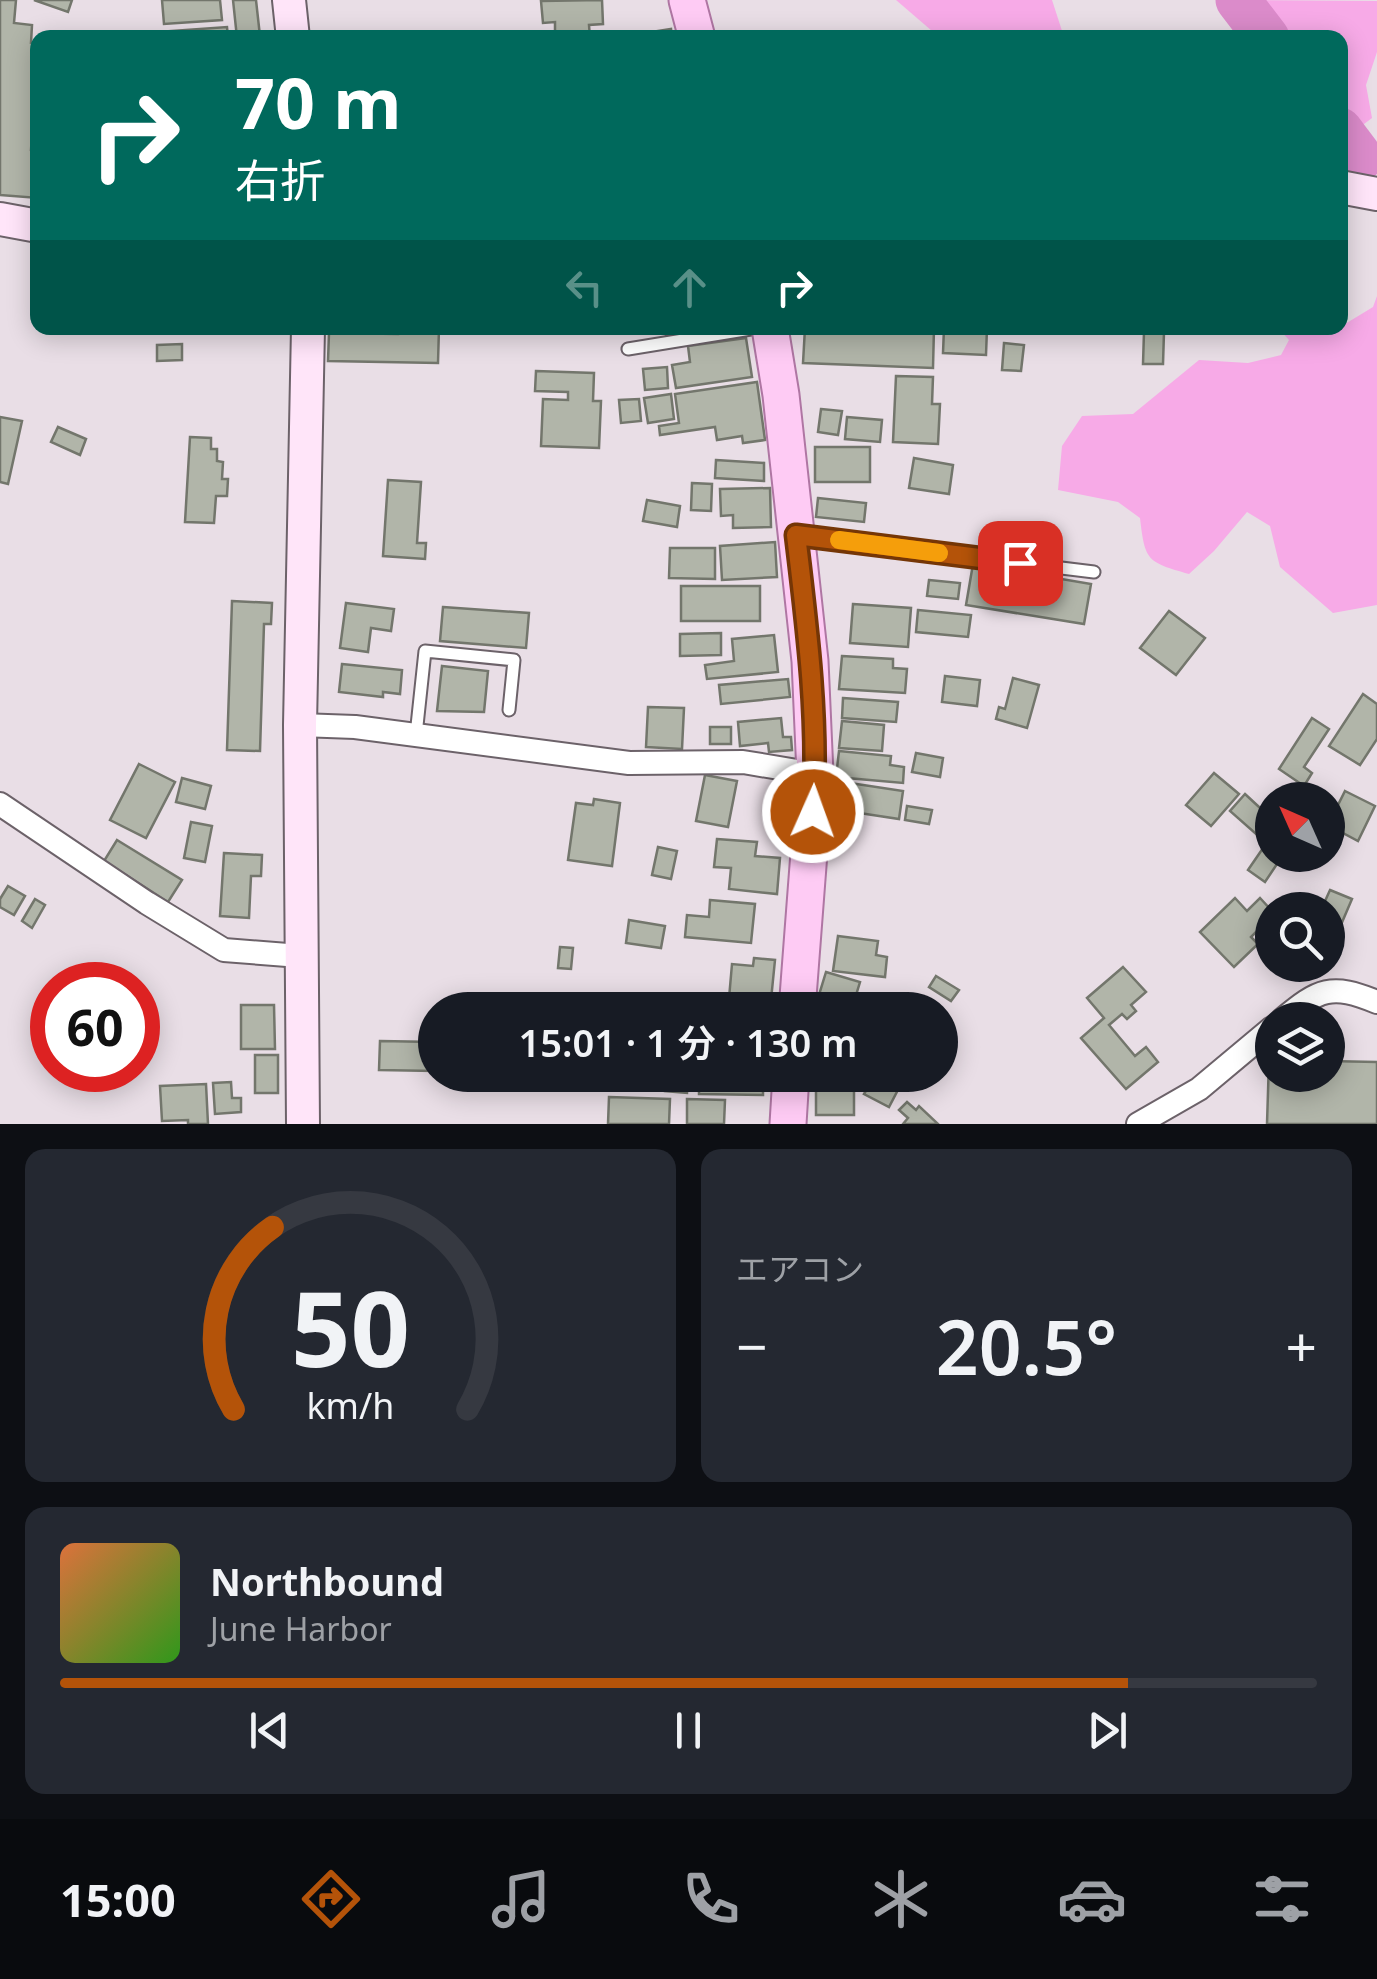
<!DOCTYPE html>
<html lang="ja">
<meta charset="utf-8">
<style>
:root{--surface:#171b24;--page:#242831;--text:#f1f3f6;--muted:#9ea1a6;--line:#363941;--accent:#b45309}
body{margin:0;font-family:"Noto Sans","Noto Sans JP",sans-serif;background:var(--page);color:var(--text);height:100vh;display:flex;flex-direction:column;font-size:38px;white-space:nowrap}
*{box-sizing:border-box;margin:0}
p{font-size:32px;color:var(--muted)}
.icon{flex:none;width:55px;height:55px;fill:none;stroke:currentColor;stroke-width:2;stroke-linecap:round;stroke-linejoin:round}
.map{position:relative;height:1124px;overflow:hidden}
.sheet{display:flex;flex-direction:column;gap:25px;padding:25px;background:#0d0f14;flex:1}
.sheet>*{flex:none}
.guide{position:absolute;left:30px;top:30px;width:1318px;height:305px;border-radius:20px;box-shadow:0 5px 25px #0003;background:#00695c;color:#fff;overflow:hidden}
.needle{width:65px;rotate:315deg}
.controls{position:absolute;left:1255px;top:782px;display:grid;gap:20px}
.controls a{display:grid;place-items:center;width:90px;height:90px;border-radius:50%;background:var(--surface);box-shadow:0 5px 25px #0003;font-size:50px}
.speed{position:absolute;left:30px;top:962px;display:flex;gap:20px;font-size:50px;font-weight:700;text-align:center}
.speed>*{display:grid;place-content:center;width:130px;height:130px;border-radius:50%;background:var(--surface);box-shadow:0 5px 25px #0003;line-height:1}
.speed .limit{border:15px solid #d22;background:#fff;color:#111}
.pin{position:absolute;display:grid;place-items:center;width:85px;height:85px;color:#fff;margin:-42px;border-radius:20px;box-shadow:0 5px 15px #0006}
.me{position:absolute;width:110px;margin:-55px;rotate:2deg;stroke-linejoin:round;filter:drop-shadow(0 0 8px #0008)}
.turn{display:flex;align-items:center;gap:35px;height:210px;padding:0 40px;font-size:45px}
.turn .icon{width:130px;height:130px;stroke-width:2.5}
.turn b{display:block;font-size:70px;line-height:85px}
.lanes{display:flex;align-items:center;height:95px;padding:0 40px;background:#0003;justify-content:center;gap:50px;direction:ltr}
.lanes .off{opacity:.35}
.big{font-size:75px;font-weight:600;line-height:1.1}
.sheet .widget{flex:1;display:flex;flex-direction:column;justify-content:center;gap:15px;min-width:0;padding:0 35px;border-radius:20px;background:var(--page)}
.sheet .dial{align-items:center;gap:0}
.dial svg{height:260px;overflow:visible;fill:none;stroke:var(--line);stroke-width:7;stroke-linecap:round;text-anchor:middle}
.dial text{fill:var(--text);stroke:none}
.song{display:flex;align-items:center;gap:30px}
.cover{width:120px;height:120px;border-radius:15px;background:linear-gradient(135deg,hsl(20 70% 55%),hsl(110 70% 35%))}
.played{height:10px;border-radius:5px;background:linear-gradient(90deg,var(--accent) 85%,var(--line) 85%)}
.keys{display:flex;justify-content:space-around;direction:ltr}
.heat{display:flex;justify-content:space-between;align-items:center;font-size:55px;direction:ltr}
.sheet .tiles{flex:1;display:grid;gap:25px;grid-template-columns:1fr 1fr}
.widget:last-child{grid-column:span 2}
.trip{position:absolute;left:418px;top:992px;width:540px;height:100px;border-radius:50px;background:var(--surface);box-shadow:0 5px 25px #0003;font-weight:600;line-height:100px;text-align:center}
.tabs{display:flex;height:160px;justify-content:space-around;align-items:center;background:#090b0e;color:var(--muted)}
.tabs .icon{width:70px;height:70px}
.tabs .on{color:var(--accent)}
.tabs b{font-size:45px;color:var(--text)}
.map>svg:first-child{display:block}
.green{fill:#f7aae7}
.lines{fill:none;stroke-linecap:round;stroke-linejoin:round}
.river{stroke:#db8bca;stroke-width:45}
.building{fill:#b1b5a9;stroke:#73766c;stroke-width:2.5}
.lane-casing{stroke:#6c6269;stroke-width:15}
.street-casing{stroke:#6c6269;stroke-width:26}
.secondary-casing{stroke:#6c6269;stroke-width:36}
.primary-casing{stroke:#af76a3;stroke-width:39}
.lane{stroke:#fff;stroke-width:11}
.street{stroke:#fff;stroke-width:22}
.secondary{stroke:#ffe5f9;stroke-width:32}
.primary{stroke:#fecbf4;stroke-width:35}
.route-casing{stroke:#753606;stroke-width:25}
.route{stroke:#b45309;stroke-width:18}
.slow{stroke:#f59e0b;stroke-width:18}
</style>
<div class="map">
<svg width="1377" height="1124" viewBox="0 0 1377 1124">
<rect width="100%" height="100%" fill="#e9dee6"/>
<!-- green -->
<g class="green">
<path d="M896,0H1052L1064,37H939Z"/>
<path d="M1244,0L1377,1V52L1366,85L1372,118L1352,133L1340,119V38L1274,37Z"/>
<path d="M1377,296V605L1333,613L1280,567L1270,526L1247,512L1214,551L1189,574C1147,562 1145,561 1140,518L1118,502L1058,490L1062,446L1082,416L1133,414L1199,360L1248,363L1281,355L1289,340L1278,328H1340V319L1345,324L1373,307Z"/>
</g>
<g class="lines">
<!-- river -->
<g class="river">
<path d="M1238,0L1267,38"/>
<path d="M1340,130L1361,158"/>
</g>
</g>
<!-- building -->
<g class="building">
<path d="M0,0H16L14,23L32,25L31,43L38,44L31,150L38,151V198L0,195Z"/>
<path d="M34,0H72L68,12Z"/>
<path d="M162,0H220L222,20L164,24Z"/>
<path d="M233,0H256L260,36L237,38Z"/>
<path d="M602,0L603,24L589,25L590,38H545V32L555,31V22L543,23L541,1Z"/>
<path d="M227,27L228,38H160L159,32Z"/>
<path d="M671,29L672,38H646L645,33Z"/>
<path d="M398,328H439L438,363L328,361L329,333L398,334Z"/>
<path d="M665,328H708V329L666,335Z"/>
<path d="M805,328H934L933,368L803,363Z"/>
<path d="M944,328H987L986,355L943,353Z"/>
<path d="M1144,332H1164L1163,364H1143Z"/>
<path d="M746,338L752,377L676,388L672,365L690,362L688,346Z"/>
<path d="M1004,343L1024,345L1021,371L1002,370Z"/>
<path d="M182,344V360L157,361V345Z"/>
<path d="M667,367L668,388L645,390L643,369Z"/>
<path d="M536,371L594,373L593,401H601L599,448L541,446L543,399L568,400V392L535,391Z"/>
<path d="M896,376L933,377L932,404H940L938,444L893,442Z"/>
<path d="M757,382L765,440L743,443L742,436L717,440L715,427L660,435L659,426L679,423L675,394Z"/>
<path d="M671,394L674,419L648,423L644,398Z"/>
<path d="M639,399L641,421L621,423L619,400Z"/>
<path d="M821,409L842,411L838,435L818,432Z"/>
<path d="M0,417L22,421L8,484L0,482Z"/>
<path d="M847,417L882,420L880,442L845,439Z"/>
<path d="M58,427L86,439L80,455L51,442Z"/>
<path d="M190,437L211,438V449H217V461L223,462L222,479H228L227,496H216L214,523L185,522Z"/>
<rect x="815" y="447" width="55" height="35"/>
<path d="M914,458L953,465L949,494L909,488Z"/>
<path d="M716,460L764,463V481L715,478Z"/>
<path d="M388,480L421,482L417,543H426L425,559L383,556Z"/>
<path d="M692,483L712,484L711,511L691,510Z"/>
<path d="M770,488L771,527L733,528V515L721,516L720,489Z"/>
<path d="M818,498L866,503L864,522L816,517Z"/>
<path d="M647,500L680,506L677,527L643,521Z"/>
<path d="M775,542L777,577L722,580L720,546Z"/>
<path d="M670,548H715V579L669,578Z"/>
<path d="M973,564L1091,584L1084,624L966,605Z"/>
<path d="M929,580L960,583L958,599L927,596Z"/>
<rect x="681" y="586" width="79" height="35"/>
<path d="M232,601L272,603L271,624H264L260,751L227,750Z"/>
<path d="M346,603L394,609L391,631L371,628L368,652L340,648Z"/>
<path d="M853,604L911,608L908,647L850,643Z"/>
<path d="M443,607L529,613L526,648L440,641Z"/>
<path d="M918,610L971,615L968,637L916,632Z"/>
<path d="M1169,611L1205,638L1176,675L1140,648Z"/>
<path d="M721,633V655L680,656V634Z"/>
<path d="M774,635L778,672L707,679L705,665L734,661L732,639Z"/>
<path d="M842,656L893,659V668L907,669L905,693L839,689Z"/>
<path d="M342,664L402,670L400,694L383,692V697L339,692Z"/>
<path d="M442,666L488,671L484,712L437,711Z"/>
<path d="M945,676L980,680L977,706L942,702Z"/>
<path d="M1013,678L1039,685L1027,728L996,719L999,707L1005,709Z"/>
<path d="M788,679L790,697L721,704L719,685Z"/>
<path d="M1363,694L1377,704V739L1360,765L1329,746Z"/>
<path d="M843,698L898,702L896,722L842,718Z"/>
<path d="M648,707L684,708L682,749L646,747Z"/>
<path d="M781,718L783,737H791L792,750L769,752L768,743L740,746L738,722Z"/>
<path d="M1312,718L1329,729L1304,767L1312,773L1304,786L1279,769Z"/>
<path d="M842,721L884,725L882,751L839,748Z"/>
<rect x="710" y="727" width="21" height="17"/>
<path d="M839,751L891,756L890,765L904,767L903,783L836,777Z"/>
<path d="M916,753L943,758L940,777L912,772Z"/>
<path d="M139,764L175,782L146,838L110,820Z"/>
<path d="M1214,773L1239,794L1211,826L1186,805Z"/>
<path d="M705,775L737,781L728,827L696,821Z"/>
<path d="M182,778L211,786L205,809L176,802Z"/>
<path d="M850,783L903,791L899,819L846,811Z"/>
<path d="M1286,787L1309,800H1278Z"/>
<path d="M1345,791L1375,806L1358,841L1328,825Z"/>
<path d="M1245,794L1272,819V831L1264,841L1230,811Z"/>
<path d="M594,799L620,803L612,866L568,860L576,803L593,805Z"/>
<path d="M907,806L932,810L929,824L905,820Z"/>
<path d="M191,822L212,826L205,862L184,858Z"/>
<path d="M1272,835V855H1283L1265,882L1248,870Z"/>
<path d="M717,839L757,842L755,856L780,858L777,894L729,889L731,868L714,867Z"/>
<path d="M117,840L182,880L168,902L104,861Z"/>
<path d="M658,847L677,851L671,879L652,875Z"/>
<path d="M224,853L262,855L261,876H251L249,918L220,916Z"/>
<path d="M8,886L25,896L14,915L0,907V899Z"/>
<path d="M1330,890L1352,899L1337,934L1328,930V910H1321Z"/>
<path d="M1235,898L1247,911L1260,898L1272,911V916L1251,937L1258,944L1234,967L1200,932Z"/>
<path d="M35,899L45,905L32,928L22,921Z"/>
<path d="M710,900L755,904L751,943L685,937L687,915L709,917Z"/>
<path d="M629,920L665,926L661,948L626,943Z"/>
<path d="M838,936L878,941L876,955L887,957L885,977L833,971Z"/>
<path d="M560,947L573,948L571,969L558,968Z"/>
<path d="M754,958L775,960L770,1010H728L732,964L753,966Z"/>
<path d="M1123,967L1146,992L1131,1005L1136,1011L1127,1019L1122,1014L1109,1025L1135,1056L1146,1047L1158,1062L1126,1089L1081,1038L1104,1018L1087,998Z"/>
<path d="M826,972L860,982L853,1005L819,995Z"/>
<path d="M936,976L959,990L951,1001L929,987Z"/>
<path d="M241,1005H274L275,1049H241Z"/>
<path d="M380,1041L435,1042V1071L379,1070Z"/>
<rect x="255" y="1055" width="23" height="38"/>
<path d="M1269,1060H1272V1075H1328V1061L1377,1062V1124H1267Z"/>
<path d="M666,1075H688L687,1093L665,1091Z"/>
<path d="M699,1075H763V1095L699,1094Z"/>
<path d="M816,1075H867L873,1078L875,1075H885L901,1084L889,1107L864,1094L867,1089L854,1082V1115H816Z"/>
<path d="M231,1082L232,1098H241V1112L215,1114L213,1083Z"/>
<path d="M206,1084L208,1124H188V1120L162,1121L160,1086Z"/>
<path d="M609,1097L670,1099L669,1124H608Z"/>
<path d="M687,1099L725,1100L724,1124H687Z"/>
<path d="M907,1102L916,1110L919,1106L938,1124H903L908,1118L899,1110Z"/>
</g>
<g class="lines">
<defs>
<g id="lane">
<path d="M628,349L757,328"/>
<path d="M801,536L1094,572"/>
<path d="M416,735L425,651L514,660L509,710"/>
</g>
<g id="street">
<path d="M300,725L355,727L629,763L743,762L815,774"/>
<path d="M0,804L147,903L224,950L300,956"/>
<path d="M1282,1020C1319,989 1331,983 1377,1002"/>
<path d="M1138,1124L1199,1089L1272,1028"/>
</g>
<g id="secondary">
<path d="M289,0L293,38"/>
<path d="M1340,187L1377,194"/>
<path d="M0,219L38,226"/>
<path d="M303,1124L300,725L308,328"/>
</g>
<g id="primary">
<path d="M687,0L697,38"/>
<path d="M770,328L781,395L810,661L815,774L797,1010"/>
<path d="M788,1124L791,1075"/>
</g>
</defs>
<!-- lane casing -->
<use href="#lane" class="lane-casing"/>
<!-- street casing -->
<use href="#street" class="street-casing"/>
<!-- secondary casing -->
<use href="#secondary" class="secondary-casing"/>
<!-- primary casing -->
<use href="#primary" class="primary-casing"/>
<!-- lane -->
<use href="#lane" class="lane"/>
<!-- street -->
<use href="#street" class="street"/>
<!-- secondary -->
<use href="#secondary" class="secondary"/>
<!-- primary -->
<use href="#primary" class="primary"/>
</g>
<g class="lines">
<defs>
<path id="route" d="M813,812C819,720 807,626 796,535L1020,563"/>
</defs>
<!-- route casing -->
<use href="#route" class="route-casing"/>
<!-- route -->
<use href="#route" class="route"/>
<!-- slow -->
<path class="slow" d="M839,540L939,553"/>
</g>
</svg>
<div class="controls">
<a><svg class="needle" viewBox="-14 -14 28 28"><path d="M0-13l5 13h-10z" fill="#e53935"/><path d="M0 13l5-13h-10z" fill="#9ea1a6"/></svg></a>
<a><svg class="icon" aria-label="search" viewBox="0 0 24 24"><circle cx="10" cy="10" r="6"/><path d="M15 15l6 6"/></svg></a>
<a><svg class="icon" aria-label="layers" viewBox="0 0 24 24"><path d="M12 4l9 5-9 5-9-5zM3 14l9 5 9-5"/></svg></a>
</div>
<div class="speed"><div class="limit">60</div></div>
<div class="pin" style="left:1020px;top:563px;background:#d93025"><svg class="icon" aria-label="arrive" viewBox="0 0 24 24"><path d="M6 21V4h12l-3 4 3 4H6"/></svg></div>
<svg class="me" style="left:813px;top:812px" viewBox="-20 -20 40 40"><circle r="17" fill="#b45309" stroke="#fff" stroke-width="3"/><path d="M0-11L8 9 0 5-8 9z" fill="#fff"/></svg>
<div class="trip">15:01 · 1 分 · 130 m</div>
<div class="guide">
<div class="turn"><svg class="icon" aria-label="right" viewBox="0 0 24 24"><path d="M7 20v-9h11M14 6l5 5-5 5"/></svg><div><b>70 m</b>右折</div></div>
<div class="lanes"><svg class="icon off" aria-label="left" viewBox="0 0 24 24"><path d="M17 20v-9H6M10 6l-5 5 5 5"/></svg><svg class="icon off" aria-label="ahead" viewBox="0 0 24 24"><path d="M12 20V5M6 11l6-6 6 6"/></svg><svg class="icon" aria-label="right" viewBox="0 0 24 24"><path d="M7 20v-9h11M14 6l5 5-5 5"/></svg></div>
</div>
</div>
<section class="sheet">
<div class="tiles">
<div class="widget dial"><svg viewBox="0 0 100 80">
<path d="M14 69A42 42 0 1 1 86 69"/>
<path d="M14 69A42 42 0 0 1 26 13" stroke="#b45309"/>
<text x="50" y="56" font-size="32" font-weight="700">50</text>
<text x="50" y="72" font-size="11">km/h</text>
</svg></div>
<div class="widget"><p>エアコン</p>
<div class="heat"><a>−</a><b class="big">20.5°</b><a>+</a></div>
</div>
<div class="widget">
<div class="song"><i class="cover"></i><div><b>Northbound</b><p>June Harbor</p></div></div>
<div class="played"></div>
<div class="keys"><svg class="icon" aria-label="previous" viewBox="0 0 24 24"><path d="M18 5L8 12l10 7zM5 5v14"/></svg><svg class="icon" aria-label="pause" viewBox="0 0 24 24"><path d="M8 5v14M16 5v14"/></svg><svg class="icon" aria-label="next" viewBox="0 0 24 24"><path d="M6 5l10 7-10 7zM19 5v14"/></svg></div>
</div>
</div>
</section>
<nav class="tabs">
<b>15:00</b>
<svg class="icon on" aria-label="directions" viewBox="0 0 24 24"><path d="M12 3l9 9-9 9-9-9zM9 14v-3h6M13 9l2 2-2 2"/></svg>
<svg class="icon" aria-label="music" viewBox="0 0 24 24"><path d="M9 18V5l10-2v13"/><circle cx="6" cy="18" r="3"/><circle cx="16" cy="16" r="3"/></svg>
<svg class="icon" aria-label="phone" viewBox="0 0 24 24"><path d="M5 4h4l2 5-3 2q2 4 5 5l2-3 5 2v4C11 20 4 13 5 4z"/></svg>
<svg class="icon" aria-label="climate" viewBox="0 0 24 24"><path d="M12 3v18M4 7l16 10M4 17L20 7"/></svg>
<svg class="icon" aria-label="car" viewBox="0 0 24 24"><path d="M5 17H2v-5l4-1 3-4h7l3 4 3 1v5h-3M9 17h6M6 11h13"/><circle cx="7" cy="17" r="2"/><circle cx="17" cy="17" r="2"/></svg>
<svg class="icon" aria-label="filters" viewBox="0 0 24 24"><path d="M4 7h16M4 17h16"/><circle cx="9" cy="7" r="2"/><circle cx="15" cy="17" r="2"/></svg>
</nav>
